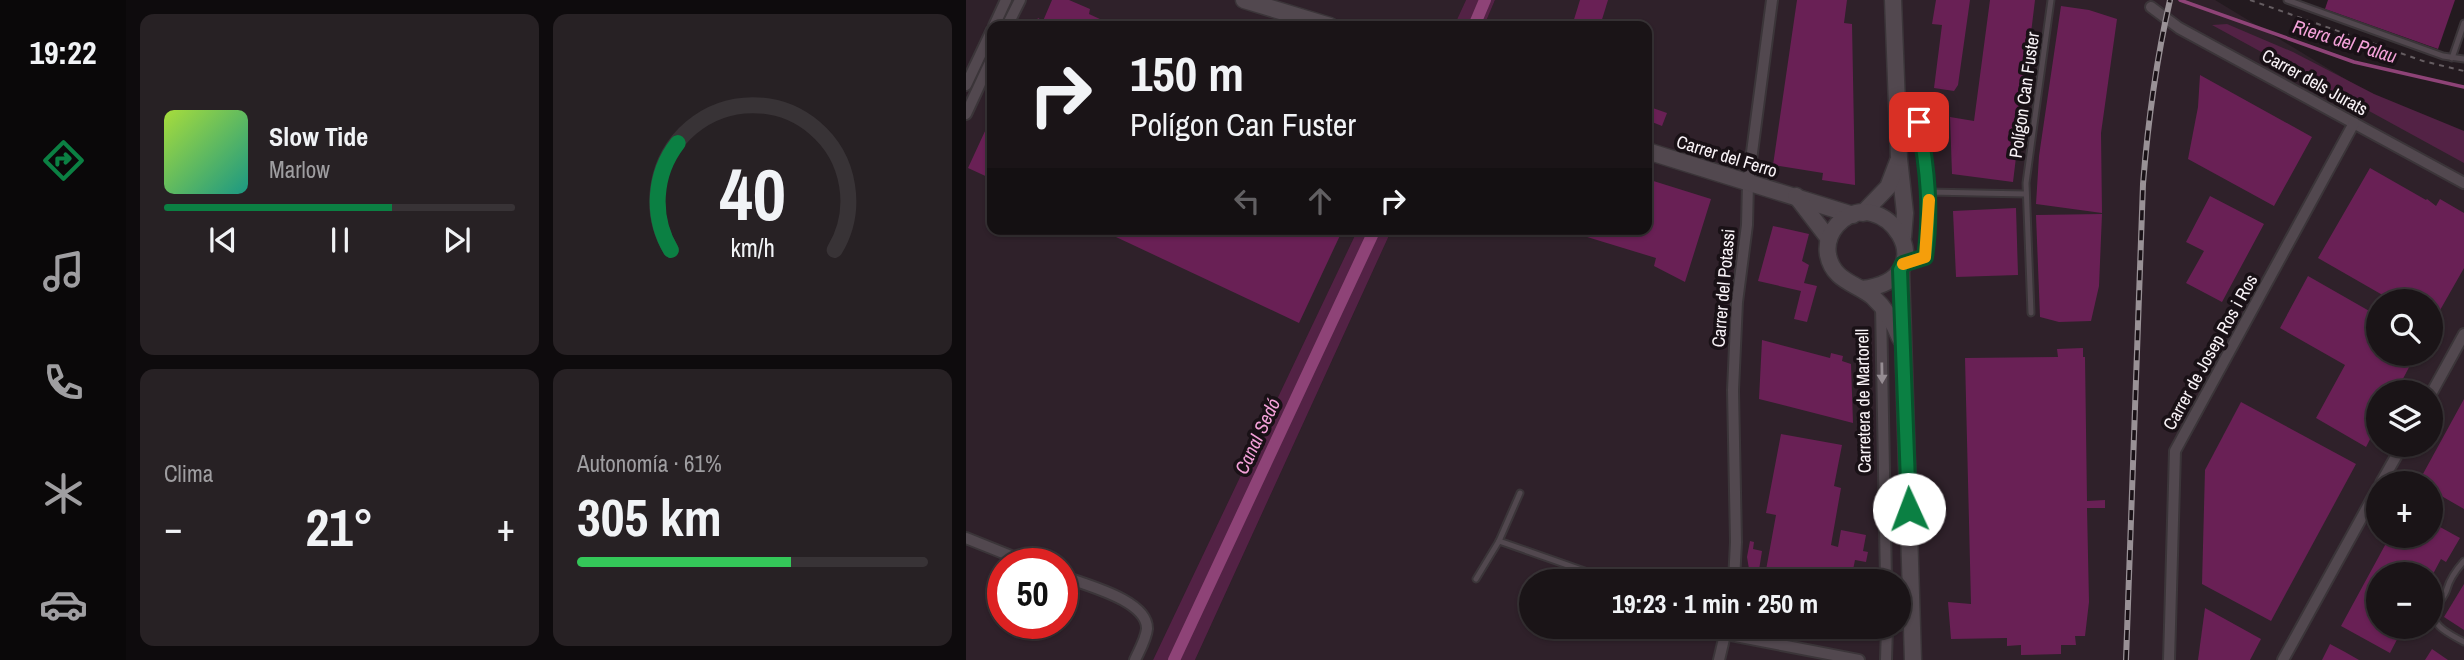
<!DOCTYPE html>
<html lang="es">
<meta charset="utf-8">
<style>
:root{--surface:#1a1417;--page:#272124;--text:#f1f3f6;--muted:#9f9ea1;--line:#383336;--accent:#0b8043}
body{margin:0;font-family:"Archivo Narrow",sans-serif;background:var(--page);color:var(--text);height:100vh;display:flex;flex-direction:column;font-size:26px;white-space:nowrap}
*{box-sizing:border-box;margin:0}
p{font-size:23px;color:var(--muted)}
.icon{flex:none;width:38px;height:38px;fill:none;stroke:currentColor;stroke-width:2;stroke-linecap:round;stroke-linejoin:round}
.map{position:relative;flex:1;overflow:hidden}
.sheet{display:flex;flex-direction:column;gap:14px;padding:14px;background:#0e0b0d;width:840px}
.sheet>*{flex:none}
.top-card{position:absolute;left:21px;top:21px;width:665px;height:214px;border-radius:14px;box-shadow:0 2px 5px #0004,0 0 0 2px var(--line);background:#1a1417;color:var(--text);overflow:hidden}
.tools{position:absolute;left:1400px;top:289px;display:grid;gap:14px}
.tools a{display:grid;place-items:center;width:77px;height:77px;border-radius:50%;background:var(--surface);box-shadow:0 2px 5px #0004,0 0 0 2px var(--line);font-size:35px}
.speed{position:absolute;left:21px;top:548px;display:flex;gap:14px;font-size:35px;font-weight:700;text-align:center}
.speed>*{display:grid;place-content:center;width:91px;height:91px;border-radius:50%;background:var(--surface);box-shadow:0 2px 5px #0004,0 0 0 2px var(--line);line-height:1}
.speed .limit{border:10px solid #d22;background:#fff;color:#111}
.pin{position:absolute;display:grid;place-items:center;width:60px;height:60px;color:#fff;margin:-30px;border-radius:14px;box-shadow:0 4px 10px #0006}
.me{position:absolute;width:77px;margin:-38px;rotate:358deg;stroke-linejoin:round;filter:drop-shadow(0 0 5px #0008)}
.turn{display:flex;align-items:center;gap:24px;height:147px;padding:0 28px;font-size:32px}
.turn .icon{width:91px;height:91px;stroke-width:2.5}
.turn b{display:block;font-size:49px;line-height:60px}
.lanes{display:flex;align-items:center;height:66px;padding:0 28px;background:#0003;justify-content:center;gap:35px;direction:ltr}
.lanes .off{opacity:.35}
.big{font-size:52px;font-weight:800;line-height:1.1}
.sheet .tile{flex:1;display:flex;flex-direction:column;justify-content:center;gap:10px;min-width:0;padding:0 24px;border-radius:14px;background:var(--page)}
.sheet .dial{align-items:center;gap:0}
.dial svg{height:182px;overflow:visible;fill:none;stroke:var(--line);stroke-width:7;stroke-linecap:round;text-anchor:middle}
.dial text{fill:var(--text);stroke:none}
.song{display:flex;align-items:center;gap:21px}
.cover{width:84px;height:84px;border-radius:10px;background:linear-gradient(135deg,hsl(80 70% 55%),hsl(170 70% 35%))}
.played{height:7px;border-radius:4px;background:linear-gradient(90deg,var(--accent) 65%,var(--line) 65%)}
.keys{display:flex;justify-content:space-around;direction:ltr}
.heat{display:flex;justify-content:space-between;align-items:center;font-size:38px;direction:ltr}
.charge{height:10px;border-radius:5px;background:linear-gradient(90deg,#34c759 61%,var(--line) 0)}
.sheet .tiles{flex:1;display:grid;gap:14px;grid-template-columns:repeat(2,1fr)}
.trip{position:absolute;left:553px;top:569px;width:392px;height:70px;border-radius:35px;background:var(--surface);box-shadow:0 2px 5px #0004,0 0 0 2px var(--line);font-weight:800;line-height:70px;text-align:center}
main{display:flex;flex:1;min-height:0}
.tabs{display:flex;flex-direction:column;width:126px;justify-content:space-around;align-items:center;background:#0a0809;color:var(--muted)}
.tabs .icon{width:49px;height:49px}
.tabs .current{color:var(--accent)}
.tabs b{font-size:32px;color:var(--text)}
.map>svg:first-child{display:block}
.built{fill:#2f212a;fill-rule:evenodd}
.green{fill:#532245}
.lines{fill:none;stroke-linecap:round;stroke-linejoin:round}
.stream{stroke:#8e4377;stroke-width:3.5}
.canal{stroke:#8e4377;stroke-width:12}
.building{fill:#692055}
.lane-casing{stroke:#3b3539;stroke-width:9}
.street-casing{stroke:#3b3539;stroke-width:14}
.secondary-casing{stroke:#3b3539;stroke-width:19}
.path{stroke:#655d61;stroke-width:2;stroke-dasharray:5 5;stroke-linecap:butt}
.lane{stroke:#52484f;stroke-width:5}
.street{stroke:#52484f;stroke-width:10}
.secondary{stroke:#52484f;stroke-width:16}
.rail-casing{stroke:#999196;stroke-width:6}
.rail{stroke:#191116;stroke-width:3.5;stroke-dasharray:10;stroke-linecap:butt}
.oneway{fill:#958c92}
.route-casing{stroke:#07532c;stroke-width:18}
.route{stroke:#0b8043;stroke-width:12}
.slow{stroke:#f59e0b;stroke-width:12}
.labels{text-anchor:middle;dominant-baseline:central;stroke-width:7;stroke-linejoin:round;paint-order:stroke}
.street-label{font-size:18px;fill:#f9f3f7;stroke:#191116}
.water-label{font-size:19px;font-style:italic;fill:#f5a2da;stroke:#191116}
</style>
<main>
<nav class="tabs">
<b>19:22</b>
<svg class="icon current" aria-label="directions" viewBox="0 0 24 24"><path d="M12 3l9 9-9 9-9-9zM9 14v-3h6M13 9l2 2-2 2"/></svg>
<svg class="icon" aria-label="music" viewBox="0 0 24 24"><path d="M9 18V5l10-2v13"/><circle cx="6" cy="18" r="3"/><circle cx="16" cy="16" r="3"/></svg>
<svg class="icon" aria-label="phone" viewBox="0 0 24 24"><path d="M5 4h4l2 5-3 2q2 4 5 5l2-3 5 2v4C11 20 4 13 5 4z"/></svg>
<svg class="icon" aria-label="climate" viewBox="0 0 24 24"><path d="M12 3v18M4 7l16 10M4 17L20 7"/></svg>
<svg class="icon" aria-label="car" viewBox="0 0 24 24"><path d="M5 17H2v-5l4-1 3-4h7l3 4 3 1v5h-3M9 17h6M6 11h13"/><circle cx="7" cy="17" r="2"/><circle cx="17" cy="17" r="2"/></svg>
</nav>
<section class="sheet">
<div class="tiles">
<div class="tile">
<div class="song"><i class="cover"></i><div><b>Slow Tide</b><p>Marlow</p></div></div>
<div class="played"></div>
<div class="keys"><svg class="icon" aria-label="previous" viewBox="0 0 24 24"><path d="M18 5L8 12l10 7zM5 5v14"/></svg><svg class="icon" aria-label="pause" viewBox="0 0 24 24"><path d="M8 5v14M16 5v14"/></svg><svg class="icon" aria-label="next" viewBox="0 0 24 24"><path d="M6 5l10 7-10 7zM19 5v14"/></svg></div>
</div>
<div class="tile dial"><svg viewBox="0 0 100 80">
<path d="M14 69A42 42 0 1 1 86 69"/>
<path d="M14 69A42 42 0 0 1 17 22" stroke="#0b8043"/>
<text x="50" y="56" font-size="32" font-weight="700">40</text>
<text x="50" y="72" font-size="11">km/h</text>
</svg></div>
<div class="tile"><p>Clima</p>
<div class="heat"><a>−</a><b class="big">21°</b><a>+</a></div>
</div>
<div class="tile"><p>Autonomía · 61%</p><b class="big">305 km</b><div class="charge"></div></div>
</div>
</section>
<div class="map">
<svg width="1498" height="660" viewBox="0 0 1498 660">
<rect width="100%" height="100%" fill="#231a1f"/>
<!-- built -->
<g class="built">
<path d="M0,0H500L488,26H26V229H392L187,660H0ZM37,564H96V623H37Z"/>
<path d="M529,0H1249L1498,151V660H229L426,229H681V26H518ZM1412,301H1465V354H1412ZM1412,392H1465V444H1412ZM1412,483H1465V536H1412ZM1412,574H1465V626H1412ZM565,581H933V626H565Z"/>
</g>
<!-- green -->
<g class="green">
<path d="M500,0H529L518,26H488Z"/>
<path d="M1261,24L1327,52L1408,94L1498,131V163L1246,25Z"/>
<path d="M392,229H426L229,660H187Z"/>
</g>
<g class="lines">
<!-- stream -->
<path class="stream" d="M1214,0L1388,62L1498,87"/>
<!-- canal -->
<g class="canal">
<path d="M508,26L519,0"/>
<path d="M208,660L409,229"/>
</g>
</g>
<!-- building -->
<g class="building">
<path d="M86,0H103L124,9L123,14L149,26H68L72,18L77,21Z"/>
<path d="M614,0H642L634,26H606Z"/>
<path d="M831,0H881L878,23L886,24L889,185L856,180L857,173L807,165Z"/>
<path d="M970,0H1004L992,85L988,91L968,88L976,25L966,24Z"/>
<path d="M1024,0H1069L1047,182L986,174L984,117L1008,121Z"/>
<path d="M1362,0H1489L1472,49L1359,9Z"/>
<path d="M1095,6L1123,10L1151,19L1135,133L1136,213L1070,204L1073,156Z"/>
<path d="M1234,75L1346,137L1308,206L1222,159L1232,107Z"/>
<path d="M681,106L701,113L696,126L681,120Z"/>
<path d="M26,116V179L2,168Z"/>
<path d="M1404,168L1460,200L1461,199L1470,206L1474,199L1498,213V268L1465,326V301H1427L1352,258Z"/>
<path d="M681,179L745,199L719,282L688,266L690,258L608,233L609,229H681Z"/>
<path d="M1244,196L1298,224L1256,302L1220,283L1238,251L1220,242Z"/>
<path d="M1050,208L1052,275L990,277L987,211Z"/>
<path d="M1136,214L1133,286L1125,321L1093,322L1074,317L1070,215Z"/>
<path d="M807,226L843,234L836,261L843,265L838,283L851,286L841,322L828,319L835,291L792,281Z"/>
<path d="M133,229H377L333,323Z"/>
<path d="M1342,276L1412,316V354H1450L1430,392H1412V424L1400,447L1350,418L1379,365L1314,328Z"/>
<path d="M796,340L864,358L865,353L877,356L876,361L885,364L887,423L793,399Z"/>
<path d="M1117,348V357H1119L1121,501L1139,500V508H1121L1123,602L1119,636H1109L1110,645H1095V654L1055,655V645L1041,646V638L985,639L982,602L1005,604L999,358L1092,357L1091,349Z"/>
<path d="M1498,399V509L1465,490V483H1452Z"/>
<path d="M1275,402L1390,464L1305,621L1236,584L1239,470Z"/>
<path d="M815,434L876,445L868,486L875,488L865,545L872,547L875,530L900,535L897,551L902,552L900,562L889,560L887,570L891,571L889,581H798L810,515L800,513Z"/>
<path d="M1465,522L1494,538L1480,562L1475,559L1467,574H1412V626H1438L1424,653L1375,626L1424,536H1465Z"/>
<path d="M784,541L788,542L787,549L796,551L793,570L783,569L781,557Z"/>
<path d="M1498,584V630L1478,617Z"/>
<path d="M1239,608L1295,639L1284,660H1232Z"/>
<path d="M1364,644L1379,652L1393,660H1356Z"/>
<path d="M1466,649L1482,660H1459Z"/>
</g>
<g class="lines">
<defs>
<g id="lane">
<path d="M1321,0L1477,56L1498,59"/>
<path d="M1486,58L1498,23"/>
<path d="M935,98L953,122L963,192"/>
<path d="M940,263L959,257L963,192L1060,194"/>
<path d="M1065,313L1060,183L1085,0"/>
<path d="M533,541L554,493"/>
<path d="M1498,561C1490,570 1484,578 1481,589C1479,596 1473,602 1470,608C1461,625 1486,635 1498,642"/>
<path d="M510,579L533,541L647,581"/>
<path d="M741,626L759,634"/>
</g>
<g id="street">
<path d="M1185,7L1213,28L1498,183"/>
<path d="M28,26L40,0"/>
<path d="M41,26L54,0"/>
<path d="M0,85L26,30"/>
<path d="M0,114L26,58"/>
<path d="M915,305L920,581"/>
<path d="M1465,394L1498,334"/>
<path d="M1415,483L1437,444"/>
<path d="M0,538L65,564"/>
<path d="M96,576C119,585 182,600 181,629C180,639 173,651 169,660"/>
<path d="M768,581L770,542L767,390L771,302L781,225L782,183L806,0"/>
<path d="M933,625L944,603"/>
<path d="M759,634L893,660"/>
<path d="M753,660L761,626"/>
<path d="M920,660L921,626"/>
<path d="M1203,660L1209,451L1388,123"/>
<path d="M1317,660L1412,488"/>
</g>
<g id="secondary">
<path d="M278,0L364,26"/>
<path d="M927,0L933,159L939,213L937,237"/>
<path d="M681,151L887,215"/>
<path d="M830,196L863,239"/>
<path d="M897,213L922,187L932,161"/>
<path d="M935,270L947,660"/>
<path d="M896,289C985,278 916,177 871,225C864,233 860,243 862,255C867,281 890,283 907,297C919,308 928,323 934,338"/>
</g>
</defs>
<!-- lane casing -->
<use href="#lane" class="lane-casing"/>
<!-- street casing -->
<use href="#street" class="street-casing"/>
<!-- secondary casing -->
<use href="#secondary" class="secondary-casing"/>
<!-- path -->
<path class="path" d="M1284,0L1457,61L1498,71"/>
<!-- lane -->
<use href="#lane" class="lane"/>
<!-- street -->
<use href="#street" class="street"/>
<!-- secondary -->
<use href="#secondary" class="secondary"/>
<defs>
<path id="rail" d="M1160,660L1177,184C1182,121 1190,61 1204,0"/>
</defs>
<!-- rail casing -->
<use href="#rail" class="rail-casing"/>
<!-- rail -->
<use href="#rail" class="rail"/>
</g>
<!-- one-way arrows -->
<defs><path id="oneway-solid" d="M-6-.8H1V-3.2L6.5 0L1 3.2V.8H-6Z" transform="scale(1.75)"/></defs>
<use class="oneway" href="#oneway-solid" transform="translate(916 373) rotate(89)"/>
<g class="lines">
<defs>
<path id="route" d="M943,509L934,270L937,264L959,257C966,211 961,167 953,122"/>
</defs>
<!-- route casing -->
<use href="#route" class="route-casing"/>
<!-- route -->
<use href="#route" class="route"/>
<!-- slow -->
<path class="slow" d="M937,264L959,257L963,200"/>
</g>
<g class="labels">
<!-- street labels -->
<g class="street-label">
<text transform="translate(1349 82) rotate(29)">Carrer dels Jurats</text>
<text transform="translate(1058 95) rotate(-82)">Polígon Can Fuster</text>
<text transform="translate(761 156) rotate(17)">Carrer del Ferro</text>
<text transform="translate(757 288) rotate(-85)">Carrer del Potassi</text>
<text transform="translate(1244 352) rotate(-61)">Carrer de Josep Ros i Ros</text>
<text transform="translate(897 401) rotate(-91)">Carretera de Martorell</text>
</g>
<!-- water labels -->
<g class="water-label">
<text transform="translate(1379 41) rotate(17)">Riera del Palau</text>
<text transform="translate(291 436) rotate(-65)">Canal Sedó</text>
</g>
</g>
</svg>
<div class="tools">
<a><svg class="icon" aria-label="search" viewBox="0 0 24 24"><circle cx="10" cy="10" r="6"/><path d="M15 15l6 6"/></svg></a>
<a><svg class="icon" aria-label="layers" viewBox="0 0 24 24"><path d="M12 4l9 5-9 5-9-5zM3 14l9 5 9-5"/></svg></a>
<a>+</a>
<a>−</a>
</div>
<div class="speed"><div class="limit">50</div></div>
<div class="pin" style="left:953px;top:122px;background:#d93025"><svg class="icon" aria-label="arrive" viewBox="0 0 24 24"><path d="M6 21V4h12l-3 4 3 4H6"/></svg></div>
<svg class="me" style="left:943px;top:509px" viewBox="-20 -20 40 40"><circle r="19" fill="#fff"/><path d="M0-13L10 11 0 6-10 11z" fill="#0b8043"/></svg>
<div class="trip">19:23 · 1 min · 250 m</div>
<div class="top-card">
<div class="turn"><svg class="icon" aria-label="right" viewBox="0 0 24 24"><path d="M7 20v-9h11M14 6l5 5-5 5"/></svg><div><b>150 m</b>Polígon Can Fuster</div></div>
<div class="lanes"><svg class="icon off" aria-label="left" viewBox="0 0 24 24"><path d="M17 20v-9H6M10 6l-5 5 5 5"/></svg><svg class="icon off" aria-label="ahead" viewBox="0 0 24 24"><path d="M12 20V5M6 11l6-6 6 6"/></svg><svg class="icon" aria-label="right" viewBox="0 0 24 24"><path d="M7 20v-9h11M14 6l5 5-5 5"/></svg></div>
</div>
</div>
</main>
